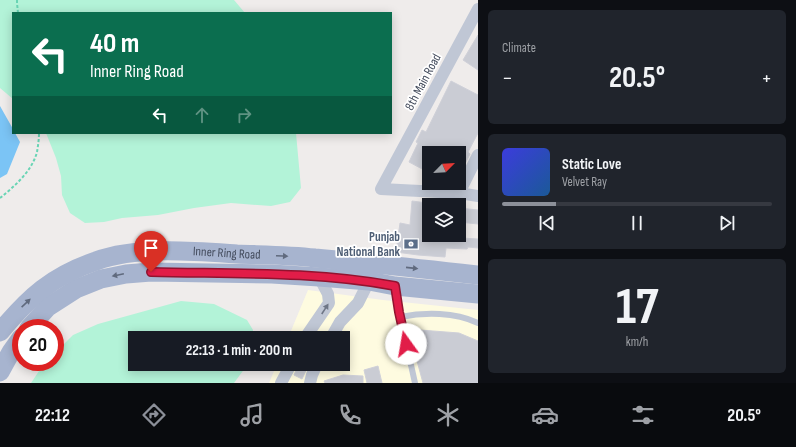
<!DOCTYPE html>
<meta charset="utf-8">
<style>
:root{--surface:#171b24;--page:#20242c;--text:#f1f3f6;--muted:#9ea1a6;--line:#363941;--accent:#8c9099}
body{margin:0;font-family:"Sofia Sans Condensed",sans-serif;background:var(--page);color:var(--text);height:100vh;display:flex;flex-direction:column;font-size:15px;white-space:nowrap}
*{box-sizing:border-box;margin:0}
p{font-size:13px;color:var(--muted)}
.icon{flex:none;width:22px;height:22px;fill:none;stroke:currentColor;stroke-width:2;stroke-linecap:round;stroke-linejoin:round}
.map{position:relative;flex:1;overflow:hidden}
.drawer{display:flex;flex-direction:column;gap:10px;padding:10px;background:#0d0f14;width:318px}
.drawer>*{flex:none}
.guide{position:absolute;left:12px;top:12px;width:380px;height:122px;border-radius:0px;box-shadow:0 2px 10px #0003;background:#0b6e4f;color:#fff;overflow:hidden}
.needle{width:26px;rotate:66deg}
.tools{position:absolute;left:422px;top:146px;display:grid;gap:8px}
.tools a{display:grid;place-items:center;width:44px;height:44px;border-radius:0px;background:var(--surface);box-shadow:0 2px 10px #0003;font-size:20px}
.speed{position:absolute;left:12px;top:319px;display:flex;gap:8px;font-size:20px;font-weight:700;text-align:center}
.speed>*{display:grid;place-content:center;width:52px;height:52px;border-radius:50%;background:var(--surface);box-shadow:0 2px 10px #0003;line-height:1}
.speed .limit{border:6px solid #d22;background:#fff;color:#111}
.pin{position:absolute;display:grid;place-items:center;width:34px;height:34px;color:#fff;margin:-41px -17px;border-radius:50% 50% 50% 0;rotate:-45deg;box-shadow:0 0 4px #0007}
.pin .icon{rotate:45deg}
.me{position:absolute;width:44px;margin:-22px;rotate:347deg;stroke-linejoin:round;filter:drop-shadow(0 0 3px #0008)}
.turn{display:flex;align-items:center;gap:14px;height:84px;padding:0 12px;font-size:18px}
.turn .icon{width:52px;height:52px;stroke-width:2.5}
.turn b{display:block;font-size:28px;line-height:34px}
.lanes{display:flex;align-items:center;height:38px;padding:0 12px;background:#0003;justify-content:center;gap:20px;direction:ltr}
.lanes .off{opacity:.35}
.big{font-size:30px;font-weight:700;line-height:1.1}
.drawer .card{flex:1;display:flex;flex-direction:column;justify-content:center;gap:6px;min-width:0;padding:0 14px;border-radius:6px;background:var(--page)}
.drawer .dial{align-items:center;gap:0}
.dial b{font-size:52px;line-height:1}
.song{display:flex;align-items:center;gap:12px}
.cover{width:48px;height:48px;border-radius:6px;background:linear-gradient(135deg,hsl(240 70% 55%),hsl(210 70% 35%))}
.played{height:4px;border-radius:2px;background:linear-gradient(90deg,var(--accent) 20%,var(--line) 20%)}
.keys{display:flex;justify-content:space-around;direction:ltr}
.heat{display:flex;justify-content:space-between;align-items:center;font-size:22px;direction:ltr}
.trip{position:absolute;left:128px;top:331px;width:222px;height:40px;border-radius:0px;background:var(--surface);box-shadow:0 2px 10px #0003;font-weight:700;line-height:40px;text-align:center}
.menu{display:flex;height:64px;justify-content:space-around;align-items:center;background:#090b0e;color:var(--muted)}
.menu .icon{width:28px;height:28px}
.menu .selected{color:var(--accent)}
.menu b{font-size:18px;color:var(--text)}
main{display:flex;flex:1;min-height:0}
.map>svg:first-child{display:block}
.commercial{fill:#fefbe0}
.green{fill:#b3f3d8}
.water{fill:#7bc4f5}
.building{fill:#caccd4;stroke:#cfd0d8}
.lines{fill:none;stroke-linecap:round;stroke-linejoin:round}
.path{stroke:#68d4b4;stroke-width:2;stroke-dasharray:3 2;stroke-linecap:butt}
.service{stroke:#c0c7d5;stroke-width:6}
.minor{stroke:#c0c7d5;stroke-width:12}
.primary{stroke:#a7b4cf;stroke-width:19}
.oneway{fill:#606a7e}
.oneway2{fill:#6e7686}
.route-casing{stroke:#92132f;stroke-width:10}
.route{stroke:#e11d48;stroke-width:7}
.labels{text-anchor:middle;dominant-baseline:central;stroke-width:3.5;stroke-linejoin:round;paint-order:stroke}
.street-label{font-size:13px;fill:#424a5b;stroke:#fff}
.service-label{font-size:13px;font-weight:bold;fill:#4e5e75;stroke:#fff;text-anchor:end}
</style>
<main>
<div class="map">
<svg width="478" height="383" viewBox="0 0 478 383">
<rect width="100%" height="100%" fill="#efeceb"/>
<!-- commercial -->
<path class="commercial" d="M308,290L383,300L478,310V383H269L277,364H343V338H288Z"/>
<!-- green -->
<g class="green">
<path d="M0,0H234L245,13H13V99L0,88Z"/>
<path d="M46,133H296L301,188L290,202L271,206L231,203L194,208L158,215L122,218L104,222L85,223L70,213L62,195L61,176L56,158Z"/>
<path d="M181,301L214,304L247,320L253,330L252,338H135V364H248L234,383H31L45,362H55V353L73,335L98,324Z"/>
</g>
<!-- water -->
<path class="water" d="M0,106L13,129V133H15L20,142L7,174L0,178Z"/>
<!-- building -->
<g class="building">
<path d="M478,35V70L463,60Z"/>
<path d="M451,81L478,95V133L468,152L470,154L459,175V153H437L429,149V164L426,171L409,162L418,143L416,142L422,130L426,132Z"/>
<path d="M412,201L427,203L424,235H446V237L478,239V248L468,247L467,249L446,248L445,257L418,255L396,252L400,223L410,225Z"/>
<path d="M459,208L478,210V224L459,222Z"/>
<path d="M420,330L459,333L478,341V383H423L414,350L424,348Z"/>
<path d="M299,364H304L308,366L302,379L294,375Z"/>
<path d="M378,366L382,383H367L364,370Z"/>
<path d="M343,375L363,376V383H325L324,381Z"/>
</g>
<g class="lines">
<!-- path -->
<g class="path">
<path d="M17,0V3L18,13"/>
<path d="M0,198C15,186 32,171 37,152C38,146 39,139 39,133"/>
</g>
<!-- service -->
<g class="service">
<path d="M396,289L399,311L415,383"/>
<path d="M400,317C425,312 455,312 478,323"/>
</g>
<!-- minor -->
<g class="minor">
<path d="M478,9L381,189L459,193L478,196"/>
<path d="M459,193L478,155"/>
<path d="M305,338L329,303L328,294L319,277"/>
<path d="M331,338L340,322L358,303L369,281"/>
<path d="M281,383L291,364"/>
<path d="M310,383L312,375L317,364"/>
</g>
<!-- primary -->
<g class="primary">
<path d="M29,328L48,307L76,289L101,279L126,274L151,272L272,274L319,277L369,281L395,286L478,294"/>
<path id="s1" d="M0,332C29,297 52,276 96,261C137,246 193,251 237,254C263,255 289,255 315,258C370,263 424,269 478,275"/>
<path d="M0,372L11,352L21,338"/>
</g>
</g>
<!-- one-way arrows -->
<defs><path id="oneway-solid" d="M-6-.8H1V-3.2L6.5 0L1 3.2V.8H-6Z"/></defs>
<g class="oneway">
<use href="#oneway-solid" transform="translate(282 256) rotate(3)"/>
<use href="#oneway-solid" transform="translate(412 268) rotate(6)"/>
<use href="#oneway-solid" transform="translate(118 275) rotate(168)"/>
<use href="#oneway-solid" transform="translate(26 303) rotate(-43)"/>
</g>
<use class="oneway2" href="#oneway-solid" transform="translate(325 309) rotate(-57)"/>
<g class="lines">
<defs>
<path id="route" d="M151,272C232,274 315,271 395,286L399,312L406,344"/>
</defs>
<!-- route casing -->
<use href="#route" class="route-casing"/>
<!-- route -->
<use href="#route" class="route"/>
</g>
<!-- icons -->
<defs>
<symbol id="bank-bare" viewBox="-9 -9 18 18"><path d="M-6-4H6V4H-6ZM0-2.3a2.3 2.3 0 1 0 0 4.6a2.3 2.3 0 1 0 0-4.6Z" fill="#5c6f8a" stroke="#fff" stroke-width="2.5" paint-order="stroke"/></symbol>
</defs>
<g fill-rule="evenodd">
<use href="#bank-bare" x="401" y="234" width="20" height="20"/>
</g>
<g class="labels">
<!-- street labels -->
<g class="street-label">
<text transform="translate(423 82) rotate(-62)">8th Main Road</text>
<text stroke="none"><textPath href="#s1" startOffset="253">Inner Ring Road</textPath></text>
</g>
<!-- service labels -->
<g class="service-label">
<text x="400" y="237">Punjab<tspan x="400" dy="15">National Bank</tspan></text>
</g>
</g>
</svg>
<div class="tools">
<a><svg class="needle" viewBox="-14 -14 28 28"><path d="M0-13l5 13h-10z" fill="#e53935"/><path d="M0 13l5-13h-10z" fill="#9ea1a6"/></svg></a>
<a><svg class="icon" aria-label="layers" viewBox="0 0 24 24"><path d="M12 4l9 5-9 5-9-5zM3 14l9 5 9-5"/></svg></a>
</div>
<div class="speed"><div class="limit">20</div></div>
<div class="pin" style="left:151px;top:272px;background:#d93025"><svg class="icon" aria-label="arrive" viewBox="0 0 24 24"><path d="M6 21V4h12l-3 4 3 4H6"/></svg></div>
<svg class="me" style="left:406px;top:344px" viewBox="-20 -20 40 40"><circle r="19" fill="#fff"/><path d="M0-13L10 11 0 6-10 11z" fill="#e11d48"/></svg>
<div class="trip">22:13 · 1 min · 200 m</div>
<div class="guide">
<div class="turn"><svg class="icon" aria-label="left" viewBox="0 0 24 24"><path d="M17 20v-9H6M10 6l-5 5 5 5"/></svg><div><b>40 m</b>Inner Ring Road</div></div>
<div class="lanes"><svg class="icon" aria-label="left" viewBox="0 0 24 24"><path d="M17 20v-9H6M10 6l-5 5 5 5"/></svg><svg class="icon off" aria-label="ahead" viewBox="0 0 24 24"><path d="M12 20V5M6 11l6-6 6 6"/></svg><svg class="icon off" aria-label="right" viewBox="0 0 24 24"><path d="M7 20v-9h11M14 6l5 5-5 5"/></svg></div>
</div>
</div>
<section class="drawer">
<div class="card"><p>Climate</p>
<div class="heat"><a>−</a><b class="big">20.5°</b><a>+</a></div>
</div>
<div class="card">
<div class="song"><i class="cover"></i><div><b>Static Love</b><p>Velvet Ray</p></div></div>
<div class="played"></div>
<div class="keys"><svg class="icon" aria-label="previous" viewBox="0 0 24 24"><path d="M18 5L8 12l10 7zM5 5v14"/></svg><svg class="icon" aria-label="pause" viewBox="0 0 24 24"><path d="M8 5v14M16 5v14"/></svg><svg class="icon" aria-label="next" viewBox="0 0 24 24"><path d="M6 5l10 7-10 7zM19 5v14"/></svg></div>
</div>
<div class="card dial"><b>17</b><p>km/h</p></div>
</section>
</main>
<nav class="menu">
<b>22:12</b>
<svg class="icon selected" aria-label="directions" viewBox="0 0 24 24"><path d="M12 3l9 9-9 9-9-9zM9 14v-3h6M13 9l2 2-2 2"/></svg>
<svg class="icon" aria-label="music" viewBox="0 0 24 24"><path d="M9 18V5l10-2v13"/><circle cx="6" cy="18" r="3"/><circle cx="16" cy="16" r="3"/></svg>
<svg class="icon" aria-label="phone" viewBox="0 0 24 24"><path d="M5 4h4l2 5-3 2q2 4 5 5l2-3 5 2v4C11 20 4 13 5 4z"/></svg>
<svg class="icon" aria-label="climate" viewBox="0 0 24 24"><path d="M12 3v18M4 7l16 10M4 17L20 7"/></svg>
<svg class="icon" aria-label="car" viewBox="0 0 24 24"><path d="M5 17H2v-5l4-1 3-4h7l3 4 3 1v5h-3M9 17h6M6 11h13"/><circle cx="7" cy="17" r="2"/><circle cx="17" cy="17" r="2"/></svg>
<svg class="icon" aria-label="filters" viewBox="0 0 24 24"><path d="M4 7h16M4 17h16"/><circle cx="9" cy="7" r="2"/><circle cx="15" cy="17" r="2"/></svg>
<b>20.5°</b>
</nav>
